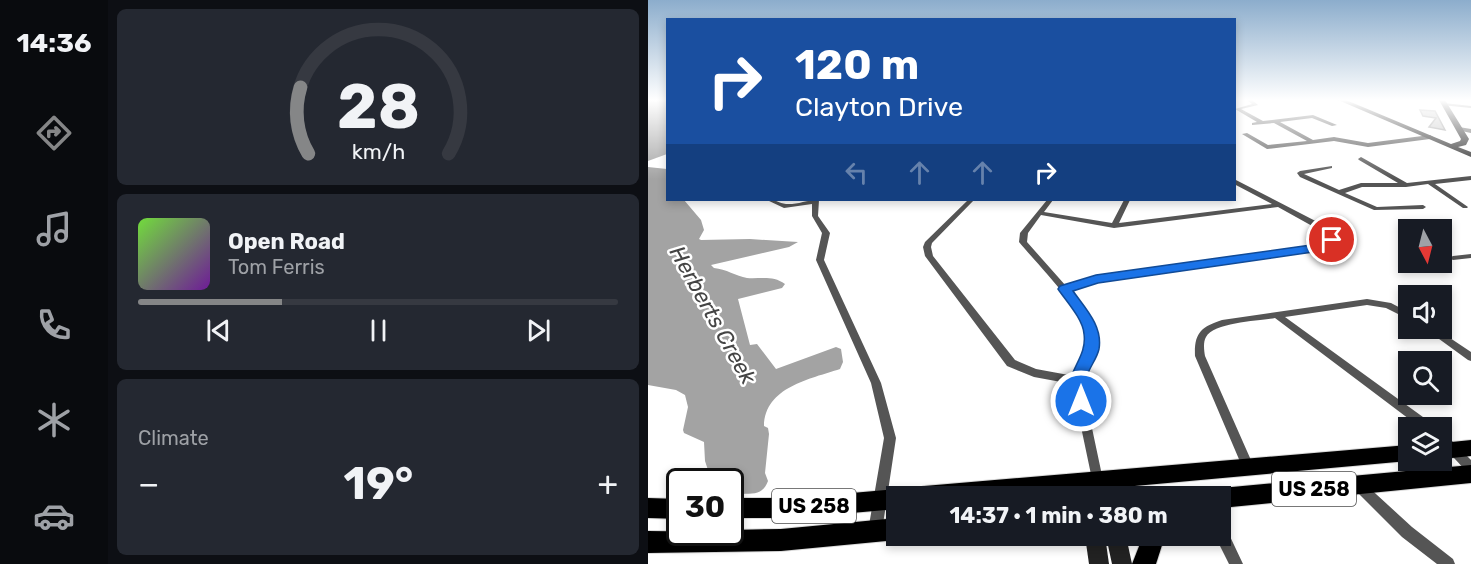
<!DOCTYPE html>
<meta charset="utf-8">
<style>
:root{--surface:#171b24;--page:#242831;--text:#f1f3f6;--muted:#9ea1a6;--line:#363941;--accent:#858687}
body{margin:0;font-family:Rubik,sans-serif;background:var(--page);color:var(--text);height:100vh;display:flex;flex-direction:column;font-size:22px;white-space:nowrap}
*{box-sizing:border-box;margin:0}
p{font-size:20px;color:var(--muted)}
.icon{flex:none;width:33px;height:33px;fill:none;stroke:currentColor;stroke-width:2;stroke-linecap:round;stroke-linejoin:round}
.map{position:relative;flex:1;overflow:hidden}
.panel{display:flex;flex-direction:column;gap:9px;padding:9px;background:#0d0f14;width:540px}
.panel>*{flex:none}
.banner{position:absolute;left:18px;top:18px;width:570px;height:183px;border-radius:0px;box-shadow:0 3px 9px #0003;background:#1a4fa0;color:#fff;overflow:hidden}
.needle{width:39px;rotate:173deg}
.fabs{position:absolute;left:750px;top:219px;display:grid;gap:12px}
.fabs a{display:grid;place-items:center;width:54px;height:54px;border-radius:0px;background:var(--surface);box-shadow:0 3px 9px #0003;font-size:30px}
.speed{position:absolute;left:18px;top:468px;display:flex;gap:12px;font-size:30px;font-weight:700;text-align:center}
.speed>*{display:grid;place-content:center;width:78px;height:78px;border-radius:50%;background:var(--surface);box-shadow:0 3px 9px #0003;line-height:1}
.speed .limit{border:3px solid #111;border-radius:9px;background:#fff;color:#111}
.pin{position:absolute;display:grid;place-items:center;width:51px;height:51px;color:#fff;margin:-26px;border:3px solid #fff;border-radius:50%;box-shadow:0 2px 6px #0007}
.me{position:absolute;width:66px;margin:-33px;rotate:0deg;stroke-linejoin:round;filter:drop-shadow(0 0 4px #0008)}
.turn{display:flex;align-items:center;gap:21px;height:126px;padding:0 30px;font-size:27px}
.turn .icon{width:78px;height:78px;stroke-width:2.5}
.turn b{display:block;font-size:42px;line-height:51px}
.lanes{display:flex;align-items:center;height:57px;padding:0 30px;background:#0003;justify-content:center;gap:30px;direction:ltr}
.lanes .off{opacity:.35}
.big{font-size:45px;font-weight:700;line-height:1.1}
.panel .card{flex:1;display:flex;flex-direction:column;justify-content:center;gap:9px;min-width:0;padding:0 21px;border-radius:9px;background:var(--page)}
.panel .dial{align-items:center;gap:0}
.dial svg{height:156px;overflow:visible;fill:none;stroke:var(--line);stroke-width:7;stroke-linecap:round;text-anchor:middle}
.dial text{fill:var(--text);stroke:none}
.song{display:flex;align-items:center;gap:18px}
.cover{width:72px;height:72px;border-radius:9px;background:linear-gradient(135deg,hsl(100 70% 55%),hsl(280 70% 35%))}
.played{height:6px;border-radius:3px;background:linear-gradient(90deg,var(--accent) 30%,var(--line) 30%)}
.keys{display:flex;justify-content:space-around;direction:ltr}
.heat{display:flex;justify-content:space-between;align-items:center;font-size:33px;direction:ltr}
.trip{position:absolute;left:238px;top:486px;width:345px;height:60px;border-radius:0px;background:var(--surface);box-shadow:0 3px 9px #0003;font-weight:700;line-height:60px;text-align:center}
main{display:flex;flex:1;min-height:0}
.menu{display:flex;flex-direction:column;width:108px;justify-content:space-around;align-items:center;background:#090b0e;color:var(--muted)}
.menu .icon{width:42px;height:42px}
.menu .current{color:var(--accent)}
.menu b{font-size:27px;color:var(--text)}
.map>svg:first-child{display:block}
.water{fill:#a3a3a3}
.building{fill:#c4c4c4;stroke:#999;stroke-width:1.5}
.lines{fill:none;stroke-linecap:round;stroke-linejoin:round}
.primary-casing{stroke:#dbdbdb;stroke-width:2}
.street{fill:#555;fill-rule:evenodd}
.secondary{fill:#222;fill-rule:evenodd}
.primary{fill:#000;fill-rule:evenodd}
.route{fill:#1a73e8;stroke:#114b97;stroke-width:1.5}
.labels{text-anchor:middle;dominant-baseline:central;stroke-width:5;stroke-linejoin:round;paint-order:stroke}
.shield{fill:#fff;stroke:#4c4c4c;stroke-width:1.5}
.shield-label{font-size:20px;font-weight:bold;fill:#000}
.water-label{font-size:22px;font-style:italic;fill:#444;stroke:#fff}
</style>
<main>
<nav class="menu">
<b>14:36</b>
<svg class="icon current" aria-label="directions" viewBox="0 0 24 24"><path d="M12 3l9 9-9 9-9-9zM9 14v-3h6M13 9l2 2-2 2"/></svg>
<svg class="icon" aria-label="music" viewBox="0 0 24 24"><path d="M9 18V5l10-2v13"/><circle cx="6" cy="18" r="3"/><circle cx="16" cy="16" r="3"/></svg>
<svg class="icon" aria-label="phone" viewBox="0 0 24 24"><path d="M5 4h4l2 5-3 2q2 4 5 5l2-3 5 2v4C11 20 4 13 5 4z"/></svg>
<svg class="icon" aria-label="climate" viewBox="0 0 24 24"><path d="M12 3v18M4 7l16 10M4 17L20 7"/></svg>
<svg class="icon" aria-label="car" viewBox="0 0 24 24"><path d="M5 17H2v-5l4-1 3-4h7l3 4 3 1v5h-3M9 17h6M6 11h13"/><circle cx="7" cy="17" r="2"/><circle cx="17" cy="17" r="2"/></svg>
</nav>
<section class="panel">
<div class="card dial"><svg viewBox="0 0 100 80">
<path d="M14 69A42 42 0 1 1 86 69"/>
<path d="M14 69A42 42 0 0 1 10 35" stroke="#858687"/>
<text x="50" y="56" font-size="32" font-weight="700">28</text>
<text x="50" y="72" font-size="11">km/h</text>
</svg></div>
<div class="card">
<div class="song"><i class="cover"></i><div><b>Open Road</b><p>Tom Ferris</p></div></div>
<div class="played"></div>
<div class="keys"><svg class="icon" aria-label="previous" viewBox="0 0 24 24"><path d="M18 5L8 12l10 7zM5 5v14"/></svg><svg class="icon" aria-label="pause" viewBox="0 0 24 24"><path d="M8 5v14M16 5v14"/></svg><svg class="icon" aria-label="next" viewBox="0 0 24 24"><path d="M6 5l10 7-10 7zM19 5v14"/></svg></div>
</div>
<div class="card"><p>Climate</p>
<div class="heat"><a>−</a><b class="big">19°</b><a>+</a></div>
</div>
</section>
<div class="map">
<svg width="823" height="564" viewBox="0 0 823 564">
<rect width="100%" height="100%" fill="#fff"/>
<!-- water -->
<g class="water">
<path d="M0,100H20L19,154L0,161Z"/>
<path d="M0,167L19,169L20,200H36L53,220L56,230L51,239L53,240L102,239L150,242L141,247L63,265L66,268C78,269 88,276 99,278C113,279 125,275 137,284L134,288L90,299L102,345L109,344L128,369L188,347L193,349L195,362L192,369C162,379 117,387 116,426L120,428L121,434L117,473L120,481C115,494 107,494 94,494L92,490L83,488L82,482L48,481L56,477L60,470L57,461L56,442L36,433L35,430L40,407L37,395L28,390L0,385Z"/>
</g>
<!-- building -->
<path class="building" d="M772,110L787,111L797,130L781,127L788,118L775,116Z"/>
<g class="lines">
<defs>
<g id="primary">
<path d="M823,440V456L794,459V443Z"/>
<path d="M760,445V460H763L760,461L377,496H266L269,489L276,486Z"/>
<path d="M823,465V483L573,508V496H563L566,491L573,488Z"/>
<path d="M249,489L256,492L258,496H249V509L147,518H82V498H147Z"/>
<path d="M0,498L32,499V519L0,518Z"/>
<path d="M249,518V536H257L249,540L133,551L0,553V531L82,532V530L133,529Z"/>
<path d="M495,536H517L508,564H484Z"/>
</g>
</defs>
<!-- primary casing -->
<use href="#primary" class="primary-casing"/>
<!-- street -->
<g class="street">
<path d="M599,100H604L610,105L593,109L615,121L665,115L689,125L684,126L664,118L632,122L665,140L686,137L720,143L782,135L785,137L782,139L720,147L686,141L619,149L594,134L599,133L620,145L659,141L626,123L604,125V123L609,122L587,109L604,104Z"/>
<path d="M796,103L823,106V108L794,105V103Z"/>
<path d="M811,127L823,129V133L809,130V128Z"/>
<path d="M713,157L759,183L823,176V180L787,184L820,207L819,208H815L780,184L758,187H714L697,193L729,207L775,205L778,207L775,209L726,210L652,177L649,173L652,171L684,166V168L656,174L691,190L713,183H750L711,160L710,159Z"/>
<path d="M586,179L681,228L687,235V240L683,247L672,249L449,281L421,290L446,324L450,342L434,381L455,480L453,484L449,486L445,484L424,384L386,377L359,366L277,256L275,247L277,242L320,200H326L284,243L283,247L285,256L367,360L388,369L426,376C429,369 440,349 440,342C442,316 388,263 371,242L372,233L399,200H405L396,212L464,223L476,200H482L471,223L624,204L586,184ZM630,207L675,232L679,235V240L677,243L448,276L418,286L379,242L380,233L393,215L466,228Z"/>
<path d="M119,200C127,199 130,203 138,204C149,205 161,199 171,200L170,216L182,233L176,260L233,383L248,438L234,531L232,536L227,538L222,536L220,531L236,438L223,383L168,260L174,233L164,216V204L136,208Z"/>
<path d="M823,254V258L805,260L801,258L805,256Z"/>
<path d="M719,299L743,303L760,312V319L738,308L719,305L637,317L786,425L787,428H773L627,318C612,321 566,322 558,337C555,342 556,350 557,356L606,467L604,471L600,472L596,471L547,356C546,333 553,327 574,320Z"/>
<path d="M776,328H787L823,352V361L820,360Z"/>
<path d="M794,433L798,435L823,460V473L819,472L794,445Z"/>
<path d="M712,481L716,483L764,527L805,559L807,564H789L754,537L708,491L706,487L708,483Z"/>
<path d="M573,526L578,528L595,564H581L567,536H573Z"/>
</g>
<!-- secondary -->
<g class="secondary">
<path d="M690,100H698L803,144L812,141L813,139L791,100H797L821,139L818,145L810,147L823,152V157Z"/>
<path d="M449,472L455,474L466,496H448L440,480L443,474Z"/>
<path d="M437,536H457L461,564H441Z"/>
<path d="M458,536H478L484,564H464Z"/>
</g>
<!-- primary -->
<use href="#primary" class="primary"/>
</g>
<!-- sky -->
<linearGradient id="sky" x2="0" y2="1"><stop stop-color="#8cadcc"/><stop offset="0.56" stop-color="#fff"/><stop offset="1" stop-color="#fff" stop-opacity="0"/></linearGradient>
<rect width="823" height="179" fill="url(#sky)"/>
<!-- route -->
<path class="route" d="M684,236L690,240L684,247L672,251L450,283L425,291C437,308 455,326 451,349C449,359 440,369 438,379C436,389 444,397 439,406L433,408L426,406C410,375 440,362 436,334C435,319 418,301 410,289L412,286L448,275L670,244Z"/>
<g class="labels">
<!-- shield labels -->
<g class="shield">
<rect x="624" y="472" width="84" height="34" rx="4.5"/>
<rect x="124" y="489" width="84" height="34" rx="4.5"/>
</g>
<g class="shield-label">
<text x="666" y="489">US 258</text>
<text x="166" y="506">US 258</text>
</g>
<!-- water labels -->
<g class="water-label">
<text transform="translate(65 315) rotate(61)">Herberts Creek</text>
</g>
</g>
</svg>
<div class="fabs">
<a><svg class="needle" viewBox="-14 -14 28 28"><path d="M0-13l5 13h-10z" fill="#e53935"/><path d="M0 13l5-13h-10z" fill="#9ea1a6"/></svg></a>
<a><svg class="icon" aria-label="sound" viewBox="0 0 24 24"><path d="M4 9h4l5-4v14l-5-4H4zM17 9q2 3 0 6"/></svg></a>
<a><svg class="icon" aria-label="search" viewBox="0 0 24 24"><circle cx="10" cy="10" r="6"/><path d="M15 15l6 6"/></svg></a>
<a><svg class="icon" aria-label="layers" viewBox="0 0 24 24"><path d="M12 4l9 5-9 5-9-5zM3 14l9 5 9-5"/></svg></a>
</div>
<div class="speed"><div class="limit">30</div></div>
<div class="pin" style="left:684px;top:240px;background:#d93025"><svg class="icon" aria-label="arrive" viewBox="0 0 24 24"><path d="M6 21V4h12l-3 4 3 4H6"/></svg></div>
<svg class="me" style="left:433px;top:401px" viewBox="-20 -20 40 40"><circle r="17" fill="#1a73e8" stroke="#fff" stroke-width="3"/><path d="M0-11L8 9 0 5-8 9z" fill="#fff"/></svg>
<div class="trip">14:37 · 1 min · 380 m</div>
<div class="banner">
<div class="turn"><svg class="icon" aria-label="right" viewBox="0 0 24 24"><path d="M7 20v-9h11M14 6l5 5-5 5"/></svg><div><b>120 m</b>Clayton Drive</div></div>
<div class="lanes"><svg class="icon off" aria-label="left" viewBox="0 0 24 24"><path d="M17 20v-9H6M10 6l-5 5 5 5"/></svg><svg class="icon off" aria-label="ahead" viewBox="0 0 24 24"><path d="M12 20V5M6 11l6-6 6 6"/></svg><svg class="icon off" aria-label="ahead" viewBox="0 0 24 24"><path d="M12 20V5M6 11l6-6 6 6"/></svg><svg class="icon" aria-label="right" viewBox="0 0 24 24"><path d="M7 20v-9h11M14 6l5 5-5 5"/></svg></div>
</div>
</div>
</main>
